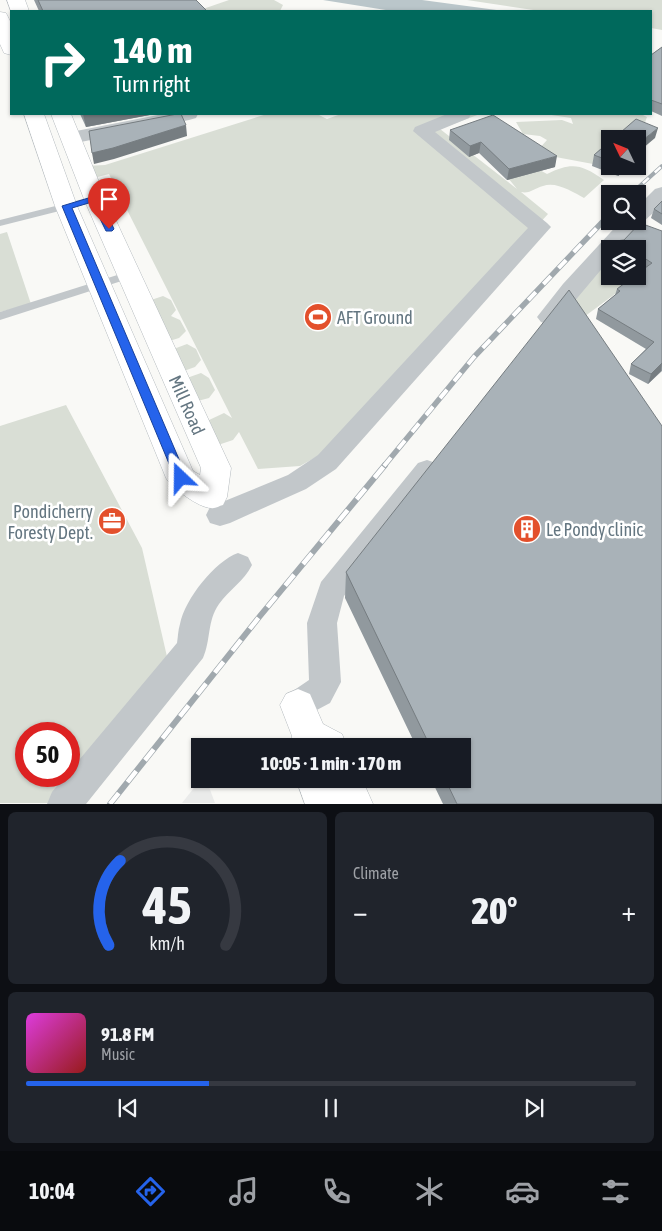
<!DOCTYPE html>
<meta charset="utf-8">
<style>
:root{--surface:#171b24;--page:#20242c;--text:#f1f3f6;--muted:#9ea1a6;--line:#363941;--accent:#2563eb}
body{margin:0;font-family:"Asap Condensed",sans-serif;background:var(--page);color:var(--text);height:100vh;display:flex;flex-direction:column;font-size:19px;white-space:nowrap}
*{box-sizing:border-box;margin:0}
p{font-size:16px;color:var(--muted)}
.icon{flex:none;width:28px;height:28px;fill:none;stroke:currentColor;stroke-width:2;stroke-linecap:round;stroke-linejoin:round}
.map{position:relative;height:804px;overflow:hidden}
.drawer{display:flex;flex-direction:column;gap:8px;padding:8px;background:#0d0f14;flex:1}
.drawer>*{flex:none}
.top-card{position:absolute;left:10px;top:10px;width:642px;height:105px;border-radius:0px;box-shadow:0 1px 4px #0004;background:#00695c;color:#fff;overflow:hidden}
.needle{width:32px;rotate:313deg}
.controls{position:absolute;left:601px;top:130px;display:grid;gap:10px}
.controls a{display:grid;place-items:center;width:45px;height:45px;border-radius:0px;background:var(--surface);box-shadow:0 1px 4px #0004;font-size:25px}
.speed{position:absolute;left:15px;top:722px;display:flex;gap:10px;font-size:25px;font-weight:700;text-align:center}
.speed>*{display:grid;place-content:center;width:65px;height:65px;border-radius:50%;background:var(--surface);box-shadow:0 1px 4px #0004;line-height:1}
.speed .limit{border:8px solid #d22;background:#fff;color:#111}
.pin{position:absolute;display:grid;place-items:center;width:42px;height:42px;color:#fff;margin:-51px -21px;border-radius:50% 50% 50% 0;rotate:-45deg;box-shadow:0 0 5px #0007}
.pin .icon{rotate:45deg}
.me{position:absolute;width:55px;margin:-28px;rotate:337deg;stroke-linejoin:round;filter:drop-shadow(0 0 4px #0008)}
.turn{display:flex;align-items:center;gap:18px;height:105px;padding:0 20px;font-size:22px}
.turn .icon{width:65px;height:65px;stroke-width:2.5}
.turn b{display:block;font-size:35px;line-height:42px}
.big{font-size:38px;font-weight:800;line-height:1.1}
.drawer .widget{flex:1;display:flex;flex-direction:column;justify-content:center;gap:8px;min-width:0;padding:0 18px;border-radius:8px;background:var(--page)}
.drawer .dial{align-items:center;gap:0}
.dial svg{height:130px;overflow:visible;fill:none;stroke:var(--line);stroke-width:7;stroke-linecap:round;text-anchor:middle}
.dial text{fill:var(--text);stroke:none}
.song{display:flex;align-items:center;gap:15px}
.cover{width:60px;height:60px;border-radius:8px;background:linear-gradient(135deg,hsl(300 70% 55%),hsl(0 70% 35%))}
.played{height:5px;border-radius:2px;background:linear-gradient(90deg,var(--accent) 30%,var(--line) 30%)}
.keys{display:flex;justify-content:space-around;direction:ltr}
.heat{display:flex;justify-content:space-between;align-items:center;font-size:28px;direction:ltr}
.drawer .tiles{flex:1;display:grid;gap:8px;grid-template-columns:1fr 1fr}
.widget:last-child{grid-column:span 2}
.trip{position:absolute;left:191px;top:738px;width:280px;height:50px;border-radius:0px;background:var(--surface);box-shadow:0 1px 4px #0004;font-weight:800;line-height:50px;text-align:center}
.menu{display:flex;height:80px;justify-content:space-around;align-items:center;background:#090b0e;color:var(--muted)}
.menu .icon{width:35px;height:35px}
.menu .current{color:var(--accent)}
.menu b{font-size:22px;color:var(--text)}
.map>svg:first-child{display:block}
.built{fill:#eaebea}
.green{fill:#d9ded5;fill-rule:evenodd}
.water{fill:#bac6ca}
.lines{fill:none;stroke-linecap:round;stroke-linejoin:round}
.secondary-casing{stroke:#b5bbbf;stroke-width:1}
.service{fill:#c2c7ca;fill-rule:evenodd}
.minor{fill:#c2c7ca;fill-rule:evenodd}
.secondary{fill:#fff;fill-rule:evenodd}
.rail-far2-casing{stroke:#a1a9ae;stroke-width:4}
.rail-far1-casing{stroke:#a1a9ae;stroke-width:5.5}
.rail-casing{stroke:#a1a9ae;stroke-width:6}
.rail-far2{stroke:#fff;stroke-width:2.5;stroke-dasharray:8;stroke-linecap:butt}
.rail-far1{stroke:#fff;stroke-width:4;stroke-dasharray:11;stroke-linecap:butt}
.rail{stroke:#fff;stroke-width:4.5;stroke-dasharray:14;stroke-linecap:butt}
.wall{fill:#91999e}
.shaded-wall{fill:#767d81}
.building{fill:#a9b2b8;stroke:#767d81}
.route{fill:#2563eb;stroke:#184099}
.labels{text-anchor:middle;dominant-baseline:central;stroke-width:5;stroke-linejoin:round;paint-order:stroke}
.poi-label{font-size:18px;fill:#647681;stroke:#fff;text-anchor:start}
.street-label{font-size:18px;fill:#647681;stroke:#fff}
</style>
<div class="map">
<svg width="662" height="804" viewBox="0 0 662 804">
<rect width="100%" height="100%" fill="#f9f9f6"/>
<!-- built -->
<path class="built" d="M201,779H206L215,803H182Z"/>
<!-- green -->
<g class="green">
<path d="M229,0H274L283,5L280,11L200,10Z"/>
<path d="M467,0H662V30L651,28V11H540Z"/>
<path d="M267,114H317L327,119L341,114H480L440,129L517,189L508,178L536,168L547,174C572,162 581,164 604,180L584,198C573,192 556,181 543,186C535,188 530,194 521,192L548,214L356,424L334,447L300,466L258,469L239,432L233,440L218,445L207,421L224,413L232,418L119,194L113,198L101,201L95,186L108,182L114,184L109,174L90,179L86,166L105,165Z"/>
<path d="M545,114H641L647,117L643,128L622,134H608L593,164L545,155L538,150L547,140L540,136L523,134L516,122L562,120L573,124L571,118Z"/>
<path d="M7,232L31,304L0,312V234Z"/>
<path d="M610,256V276H630L634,280L573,325L560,308Z"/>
<path d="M163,296L171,300L176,310L171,316L180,320L186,331L179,338L166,342L148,301Z"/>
<path d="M187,344L196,349L201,360L195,367L181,372L171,350Z"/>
<path d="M201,373L209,378L215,390L209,398L194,402L184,379Z"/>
<path d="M66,405L142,548L168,661L48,803H0V426ZM26,734H69V776H26Z"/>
</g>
<!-- water -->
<path class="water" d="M323,0H422L504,11H392Z"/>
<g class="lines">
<defs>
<g id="secondary">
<path d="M7,0H25L29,11H11Z"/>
<path d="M0,12L6,13L11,23V55L4,53L0,44Z"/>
<path d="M24,114H44L77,206L193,471L200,475L201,468L84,199L51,114H71L106,199L231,468L227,497L223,505C219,506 215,509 211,508C199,508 172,488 166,478L55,206Z"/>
<path d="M298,689L310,694L323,724L342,734L347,746H289L292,736L280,705L286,694Z"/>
<path d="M296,779H362L373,804H305Z"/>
</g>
</defs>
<!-- secondary casing -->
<use href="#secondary" class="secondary-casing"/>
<!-- service -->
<g class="service">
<path d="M95,196L99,197V201L0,226V220Z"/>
<path d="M130,271L136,275L134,277L0,320V312Z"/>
</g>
<!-- minor -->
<g class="minor">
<path d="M163,114H198L196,118L189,120L71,144L64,142L61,138L64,134L71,132Z"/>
<path d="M447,114H471L469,118L435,132L547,223L551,227L336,469L306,489L230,523L220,526L210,523L206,515L210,507L288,475L318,455L528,228L413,131L415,127Z"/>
<path d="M662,187V205L643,222L620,249H610V259L557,322L549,325L541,322L537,317L563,284L621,221H638V206L655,189Z"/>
<path d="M427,460L436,463L440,470L436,477L344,596L337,623L341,682L330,703L298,720L287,715L282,705L287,695L309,680L307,623L321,582L418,463Z"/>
<path d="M238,553L248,557L252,565C244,581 229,590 219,604C207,621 211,640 203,658L86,804H47L52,792L65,776H69V772L177,643C178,637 178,630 180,624C185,599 215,561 238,553Z"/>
</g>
<!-- secondary -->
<use href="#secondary" class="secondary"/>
<defs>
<path id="rail-far2" d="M631,194L662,166"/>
<path id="rail-far1" d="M384,466L474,357L610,214"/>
<path id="rail" d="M110,804L260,616L385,465"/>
</defs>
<!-- rail-far2 casing -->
<use href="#rail-far2" class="rail-far2-casing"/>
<!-- rail-far1 casing -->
<use href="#rail-far1" class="rail-far1-casing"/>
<!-- rail casing -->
<use href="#rail" class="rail-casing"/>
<!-- rail-far2 -->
<use href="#rail-far2" class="rail-far2"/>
<!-- rail-far1 -->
<use href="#rail-far1" class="rail-far1"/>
<!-- rail -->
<use href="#rail" class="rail"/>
</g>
<!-- wall -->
<g class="wall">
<path d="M34,0H196L207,11H39Z"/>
<path d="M662,47V116L651,111V55Z"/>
<path d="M80,114H155L86,127Z"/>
<path d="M450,130L555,167L507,180L479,153L469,157L449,140Z"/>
<path d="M610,141V166H630L618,176L592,166L594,155Z"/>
<path d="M662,201V225L651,218L654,209Z"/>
<path d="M662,231V371L648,384L629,374L631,364L646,349L596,319L598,309L615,295L617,289L643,269L638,266V249H613L615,241L624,240Z"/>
<path d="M346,572L662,804H443L431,779H462V746H416L345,598Z"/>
</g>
<!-- shaded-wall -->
<g class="shaded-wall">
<path d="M83,114H155L86,127Z"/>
<path d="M186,125L187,136L114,159L94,164L92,153Z"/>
<path d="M658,128L655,138L642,149L640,157L638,159V144Z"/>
<path d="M481,142L479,153L469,157L470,146Z"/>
<path d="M557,156L555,167L507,180L509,169Z"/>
<path d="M620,166H630L618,176Z"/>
<path d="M662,363L661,371L648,384L651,374Z"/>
</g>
<!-- building -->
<g class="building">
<path d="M38,0H196L207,11H43Z"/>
<path d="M662,47V104L651,100V55Z"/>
<path d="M177,114H181L186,125L113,148L92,153L89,131Z"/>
<path d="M493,115L557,156L509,169L481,142L470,146L450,130Z"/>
<path d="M636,119L658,128L638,144V139H613Z"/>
<path d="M610,141V161L594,155Z"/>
<path d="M638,144L643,146L638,151Z"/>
<path d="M662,201V214L654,209Z"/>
<path d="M640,223L662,231V363L651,374L631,364L654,342L598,309L620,291L617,289L634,276H638V273L652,263L638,254V249H628L615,241L624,240Z"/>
<path d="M569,290L662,426V804H457L445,779H462V746H430L346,572Z"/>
</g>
<!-- route -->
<path class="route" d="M95,196L100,199L114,229L112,231H106L92,202L72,208L187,478L186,482H177L175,478L62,206Z"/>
<!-- icons -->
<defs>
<symbol id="stadium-disc" viewBox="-11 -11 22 22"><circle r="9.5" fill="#e3502c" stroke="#fff"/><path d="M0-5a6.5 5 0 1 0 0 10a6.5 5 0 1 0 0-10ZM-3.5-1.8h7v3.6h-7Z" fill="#fff"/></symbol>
<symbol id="office-disc" viewBox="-11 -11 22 22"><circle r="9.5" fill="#e3502c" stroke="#fff"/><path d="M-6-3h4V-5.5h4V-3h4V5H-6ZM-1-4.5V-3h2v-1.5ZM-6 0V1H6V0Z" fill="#fff"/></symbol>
<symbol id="building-disc" viewBox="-11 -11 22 22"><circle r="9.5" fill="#e3502c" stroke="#fff"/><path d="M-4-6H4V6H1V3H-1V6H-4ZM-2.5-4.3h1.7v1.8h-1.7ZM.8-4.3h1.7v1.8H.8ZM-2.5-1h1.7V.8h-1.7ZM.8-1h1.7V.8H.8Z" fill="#fff"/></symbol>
</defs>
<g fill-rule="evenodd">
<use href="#stadium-disc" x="302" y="301" width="32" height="32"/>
<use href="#office-disc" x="96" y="505" width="32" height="32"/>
<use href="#building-disc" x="511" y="513" width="32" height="32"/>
</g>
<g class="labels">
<!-- poi labels -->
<g class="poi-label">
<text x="337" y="317">AFT Ground</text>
<text x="93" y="511" text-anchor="end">Pondicherry<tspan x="93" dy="21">Foresty Dept.</tspan></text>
<text x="546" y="529">Le Pondy clinic</text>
</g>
<!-- street labels -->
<g class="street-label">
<text transform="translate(187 405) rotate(66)">Mill Road</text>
</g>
</g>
</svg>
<div class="controls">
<a><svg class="needle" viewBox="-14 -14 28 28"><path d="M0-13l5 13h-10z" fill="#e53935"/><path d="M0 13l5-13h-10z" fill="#9ea1a6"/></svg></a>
<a><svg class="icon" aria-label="search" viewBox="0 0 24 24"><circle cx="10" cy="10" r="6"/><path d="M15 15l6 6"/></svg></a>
<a><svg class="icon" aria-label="layers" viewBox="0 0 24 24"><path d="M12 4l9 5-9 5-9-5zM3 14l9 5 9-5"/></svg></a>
</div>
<div class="speed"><div class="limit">50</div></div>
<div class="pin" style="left:109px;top:229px;background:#d93025"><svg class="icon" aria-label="arrive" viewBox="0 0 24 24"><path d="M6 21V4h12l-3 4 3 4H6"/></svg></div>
<svg class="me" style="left:181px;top:478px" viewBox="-20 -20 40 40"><path d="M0-17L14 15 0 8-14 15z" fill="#2563eb" stroke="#fff" stroke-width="4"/></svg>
<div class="trip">10:05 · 1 min · 170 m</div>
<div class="top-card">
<div class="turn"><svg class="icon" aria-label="right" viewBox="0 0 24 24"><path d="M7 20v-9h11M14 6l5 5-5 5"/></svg><div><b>140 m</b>Turn right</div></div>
</div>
</div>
<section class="drawer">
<div class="tiles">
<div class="widget dial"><svg viewBox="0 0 100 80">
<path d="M14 69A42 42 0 1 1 86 69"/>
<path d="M14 69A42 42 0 0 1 21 17" stroke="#2563eb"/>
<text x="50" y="56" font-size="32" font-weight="700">45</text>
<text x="50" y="72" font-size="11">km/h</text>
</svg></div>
<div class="widget"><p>Climate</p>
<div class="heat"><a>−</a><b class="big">20°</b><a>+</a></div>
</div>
<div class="widget">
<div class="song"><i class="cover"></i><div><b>91.8 FM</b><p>Music</p></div></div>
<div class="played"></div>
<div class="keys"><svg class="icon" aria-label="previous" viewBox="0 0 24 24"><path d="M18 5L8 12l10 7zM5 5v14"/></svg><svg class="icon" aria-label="pause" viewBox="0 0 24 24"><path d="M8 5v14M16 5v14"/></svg><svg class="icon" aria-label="next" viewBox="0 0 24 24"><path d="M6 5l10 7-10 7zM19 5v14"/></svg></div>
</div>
</div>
</section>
<nav class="menu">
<b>10:04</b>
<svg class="icon current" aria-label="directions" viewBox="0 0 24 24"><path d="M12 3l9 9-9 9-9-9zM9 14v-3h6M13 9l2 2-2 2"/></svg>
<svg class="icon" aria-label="music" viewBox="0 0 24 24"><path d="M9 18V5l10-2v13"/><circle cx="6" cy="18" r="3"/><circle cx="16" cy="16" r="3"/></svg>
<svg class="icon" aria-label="phone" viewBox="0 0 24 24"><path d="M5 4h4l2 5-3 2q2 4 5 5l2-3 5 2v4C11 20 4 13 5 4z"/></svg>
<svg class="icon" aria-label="climate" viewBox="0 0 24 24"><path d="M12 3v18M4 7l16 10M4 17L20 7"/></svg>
<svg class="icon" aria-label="car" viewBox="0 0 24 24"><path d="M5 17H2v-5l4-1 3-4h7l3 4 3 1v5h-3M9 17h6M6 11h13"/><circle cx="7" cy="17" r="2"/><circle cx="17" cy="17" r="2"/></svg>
<svg class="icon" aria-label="filters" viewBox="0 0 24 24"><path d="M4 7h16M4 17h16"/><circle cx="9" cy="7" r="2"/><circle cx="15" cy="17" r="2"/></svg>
</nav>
